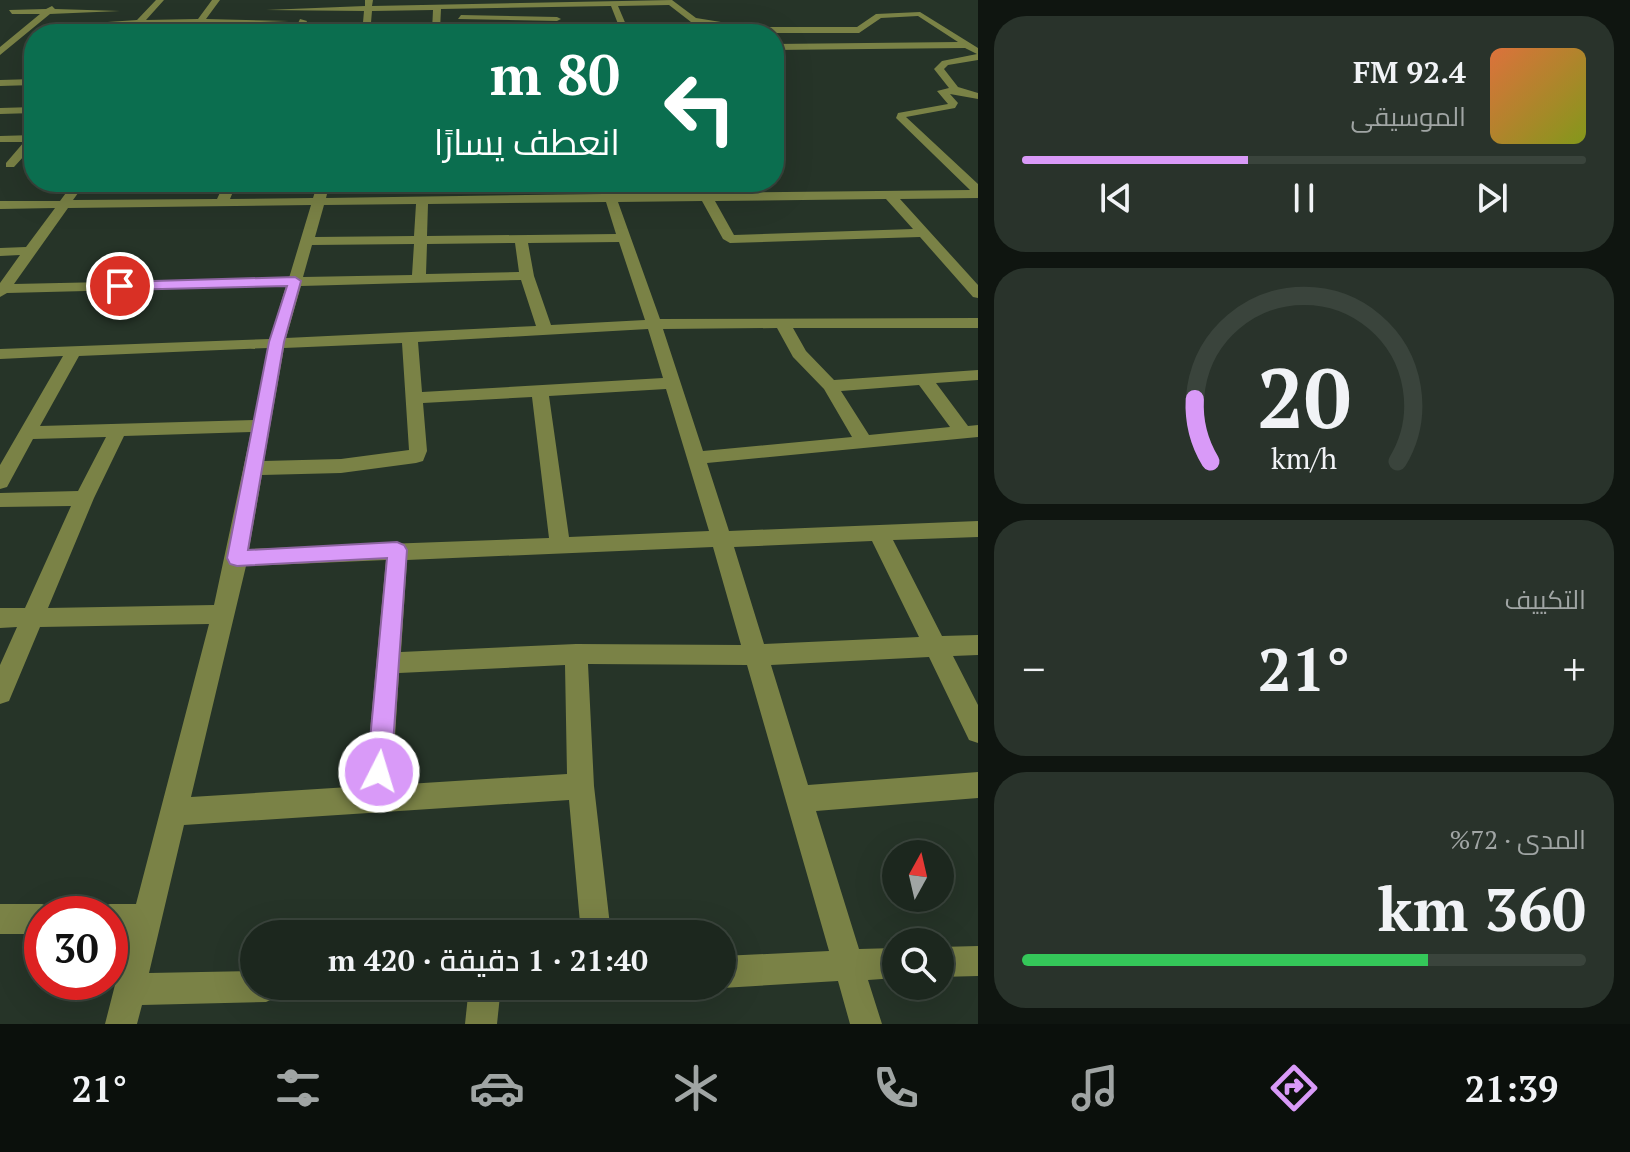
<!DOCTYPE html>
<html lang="ar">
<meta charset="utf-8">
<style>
:root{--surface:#1c271e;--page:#29332b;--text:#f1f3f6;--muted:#a0a5a4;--line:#3a443c;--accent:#d99af8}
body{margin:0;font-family:"PT Serif",Cairo,serif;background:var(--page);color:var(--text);direction:rtl;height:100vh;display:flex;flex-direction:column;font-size:30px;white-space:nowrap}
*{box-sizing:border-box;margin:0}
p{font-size:26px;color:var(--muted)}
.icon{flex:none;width:44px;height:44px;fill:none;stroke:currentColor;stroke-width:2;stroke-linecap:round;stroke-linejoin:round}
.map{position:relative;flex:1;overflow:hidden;direction:ltr}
.drawer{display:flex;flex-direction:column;gap:16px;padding:16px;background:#0f1510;width:652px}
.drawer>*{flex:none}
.top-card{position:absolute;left:24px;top:24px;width:760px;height:168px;border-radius:32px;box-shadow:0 8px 32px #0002,0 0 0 2px var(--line);direction:rtl;background:#0b6e4f;color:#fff;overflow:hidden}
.needle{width:52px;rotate:8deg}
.fabs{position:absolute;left:882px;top:840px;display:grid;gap:16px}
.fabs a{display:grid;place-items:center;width:72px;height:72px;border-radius:50%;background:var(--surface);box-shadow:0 8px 32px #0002,0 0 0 2px var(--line);font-size:40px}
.speed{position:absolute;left:24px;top:896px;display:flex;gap:16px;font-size:40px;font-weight:700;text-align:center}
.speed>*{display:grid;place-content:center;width:104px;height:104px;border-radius:50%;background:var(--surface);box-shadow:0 8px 32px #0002,0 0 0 2px var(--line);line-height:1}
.speed .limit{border:12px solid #d22;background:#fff;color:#111}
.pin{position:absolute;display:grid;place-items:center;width:68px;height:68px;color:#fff;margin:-34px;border:4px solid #fff;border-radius:50%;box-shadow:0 2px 8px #0007}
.me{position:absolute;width:88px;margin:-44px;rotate:5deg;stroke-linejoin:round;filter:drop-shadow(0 0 6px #0008)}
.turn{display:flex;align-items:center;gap:28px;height:168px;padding:0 32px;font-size:36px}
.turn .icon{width:104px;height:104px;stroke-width:2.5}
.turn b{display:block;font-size:56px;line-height:68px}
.big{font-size:60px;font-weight:600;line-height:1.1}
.drawer .tile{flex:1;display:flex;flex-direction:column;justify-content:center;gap:12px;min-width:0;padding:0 28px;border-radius:32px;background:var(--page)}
.drawer .dial{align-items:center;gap:0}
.dial svg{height:208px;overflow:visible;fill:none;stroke:var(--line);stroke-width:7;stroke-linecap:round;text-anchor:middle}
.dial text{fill:var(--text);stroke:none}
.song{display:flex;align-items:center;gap:24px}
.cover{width:96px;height:96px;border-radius:12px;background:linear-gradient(135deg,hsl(20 70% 55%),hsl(70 70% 35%))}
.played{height:8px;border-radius:4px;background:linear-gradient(90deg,var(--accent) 40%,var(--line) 40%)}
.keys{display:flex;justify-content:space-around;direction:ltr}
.heat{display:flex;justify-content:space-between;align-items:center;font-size:44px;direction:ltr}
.charge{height:12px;border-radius:6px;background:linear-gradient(90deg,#34c759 72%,var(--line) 0)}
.trip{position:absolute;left:240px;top:920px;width:496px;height:80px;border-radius:40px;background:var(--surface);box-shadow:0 8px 32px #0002,0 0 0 2px var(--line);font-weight:600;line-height:80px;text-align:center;direction:rtl}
.menu{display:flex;height:128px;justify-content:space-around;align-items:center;background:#0b100c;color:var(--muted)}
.menu .icon{width:56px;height:56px}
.menu .current{color:var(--accent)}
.menu b{font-size:36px;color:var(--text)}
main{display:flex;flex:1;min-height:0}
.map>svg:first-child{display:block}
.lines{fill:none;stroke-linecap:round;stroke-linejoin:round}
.minor{fill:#7a8246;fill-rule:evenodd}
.route{fill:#d99af8;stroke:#8d64a1;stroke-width:2}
</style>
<main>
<section class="drawer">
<div class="tile">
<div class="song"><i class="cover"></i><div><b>92.4 FM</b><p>الموسيقى</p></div></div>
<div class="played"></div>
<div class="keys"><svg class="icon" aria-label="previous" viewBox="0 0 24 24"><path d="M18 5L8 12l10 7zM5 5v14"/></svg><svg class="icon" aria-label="pause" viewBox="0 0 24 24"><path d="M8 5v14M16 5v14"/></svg><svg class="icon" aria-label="next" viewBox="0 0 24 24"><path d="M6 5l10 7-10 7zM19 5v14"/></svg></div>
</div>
<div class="tile dial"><svg viewBox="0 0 100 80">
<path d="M14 69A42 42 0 1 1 86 69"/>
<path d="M14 69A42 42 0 0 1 8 45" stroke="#d99af8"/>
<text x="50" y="56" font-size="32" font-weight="700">20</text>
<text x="50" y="72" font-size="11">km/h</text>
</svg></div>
<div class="tile"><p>التكييف</p>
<div class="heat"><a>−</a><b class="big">21°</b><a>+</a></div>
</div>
<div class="tile"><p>المدى · 72%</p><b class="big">360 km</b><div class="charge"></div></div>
</section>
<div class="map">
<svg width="978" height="1024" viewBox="0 0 978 1024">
<rect width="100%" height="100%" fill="#263428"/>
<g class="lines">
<!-- minor -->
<g class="minor">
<path d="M156,0H164L146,20L198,19L212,0H220L206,19L289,21L203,24L194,34L190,31L194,24L97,25L93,23L137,20Z"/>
<path d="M365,0H373L372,6L672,0L696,18L752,27H857L876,14L920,12L978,48V60L948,65L944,69L958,87L978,93V99L950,94L958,103L955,108L906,117L978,184V198L900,199L978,285V298L973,297L920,237L730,243L723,239L702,201L618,202L660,319L978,318V328H793L806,351L834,380L978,370V380L936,383L968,426L978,425V437L707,463L729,531L978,521V537L893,540L942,636L978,635V655L953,656L978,705V743L969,740L929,657L771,665L808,785L978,772V798L816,811L859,949L896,948V978L868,980L882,1024H850L838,981L722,988L718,986H722V956L829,951L747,665L588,664L594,786L611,934H581L569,800L184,825L149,973L254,971V986H282L277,997L266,1002L142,1005L137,1024H105L128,934H110V914H97L99,908L110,904H136L209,624L40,627L9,701L0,704V665L17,627L0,628V608H25L71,506L0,507V493L78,491L106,437L33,439L7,487L0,489V465L63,356L0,359V349L270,339L286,286L7,293L0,297V283L20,255L0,256V248L26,247L55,208L0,209V201H60L74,182H86L73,200L217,199L225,182H237L230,199L313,198L318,182H330L326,198L603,194L599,182H611L615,194L970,190L896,118L898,113L948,104L937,91L949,88L934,69L942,61L977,54L965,48L774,50V44L958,42L918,16L881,18L859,33H752L691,22L669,5L618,6L630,34H622L611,6L441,9L440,30L478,29L483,34H381L432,31L433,10L372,11L370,34H362L364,11L266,10L365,6ZM886,199L913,229L734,235L715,201ZM606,202L616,234L427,236L428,204ZM416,204L414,236L315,237L324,205ZM311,205L289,278L14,284L68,208ZM619,242L645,320L551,325L534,276L528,243ZM515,243L519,272L426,274L427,244ZM414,244L412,275L303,277L312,245ZM521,280L536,326L286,338L301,286ZM777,328L793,357L824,389L852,437L703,451L663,329ZM648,329L663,378L422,392L418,342ZM402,343L409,450L341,459L264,461L284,348ZM268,348L254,420L40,426L79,356ZM919,385L950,427L869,435L841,391ZM666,389L709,531L569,537L549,396ZM532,397L549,538L249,549L262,475L341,473L416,463L423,461L427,451L423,403ZM251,432L214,605L48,608L94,498L124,436ZM872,541L919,637L764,644L734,547ZM713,547L741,645L576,644L401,652L407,560ZM386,560L365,786L191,797L246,566ZM565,665L567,774L392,785L399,673Z"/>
<path d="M52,6L55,9L120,11L50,14L0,55V47L40,14H12L9,10L46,9Z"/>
<path d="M461,15L557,17L561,19L557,21L458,19Z"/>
<path d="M300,19L307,21L301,34H293Z"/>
<path d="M644,31H677L681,34H640Z"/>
<path d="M34,79V85L0,86V80Z"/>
<path d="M34,107V113L0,114V108Z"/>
<path d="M34,135V145L14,167H6V163L24,142H0V136Z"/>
<path d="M0,904H42L53,908L55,914H42V934H0Z"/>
<path d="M978,946V976L940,977V947Z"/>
<path d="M469,986H501L497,1024H465Z"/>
</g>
</g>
<!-- route -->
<path class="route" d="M295,277L301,281L284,342L248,550L397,542L404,545L407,550L391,772L388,781L379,784L371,781L367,772L387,558L237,566L230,564L227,558L269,342L287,286L120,290L113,286L120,282Z"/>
</svg>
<div class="fabs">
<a><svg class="needle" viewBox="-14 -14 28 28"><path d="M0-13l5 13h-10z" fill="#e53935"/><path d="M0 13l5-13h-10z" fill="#a0a5a4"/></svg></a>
<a><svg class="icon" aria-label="search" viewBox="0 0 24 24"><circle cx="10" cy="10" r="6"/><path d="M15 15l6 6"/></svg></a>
</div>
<div class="speed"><div class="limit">30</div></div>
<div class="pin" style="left:120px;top:286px;background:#d93025"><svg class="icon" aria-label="arrive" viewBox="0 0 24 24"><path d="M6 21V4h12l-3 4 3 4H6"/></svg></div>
<svg class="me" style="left:379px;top:772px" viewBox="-20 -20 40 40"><circle r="17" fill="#d99af8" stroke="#fff" stroke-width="3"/><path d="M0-11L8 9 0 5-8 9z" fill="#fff"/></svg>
<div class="trip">21:40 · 1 دقيقة · 420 m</div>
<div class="top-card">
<div class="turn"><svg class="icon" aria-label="left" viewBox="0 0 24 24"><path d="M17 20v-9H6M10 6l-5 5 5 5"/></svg><div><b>80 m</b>انعطف يسارًا</div></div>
</div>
</div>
</main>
<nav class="menu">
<b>21:39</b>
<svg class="icon current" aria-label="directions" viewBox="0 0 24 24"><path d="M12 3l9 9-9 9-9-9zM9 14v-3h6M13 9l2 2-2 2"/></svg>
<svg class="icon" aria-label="music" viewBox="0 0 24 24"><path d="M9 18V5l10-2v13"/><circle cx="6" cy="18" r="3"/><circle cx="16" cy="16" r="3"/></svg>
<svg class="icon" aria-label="phone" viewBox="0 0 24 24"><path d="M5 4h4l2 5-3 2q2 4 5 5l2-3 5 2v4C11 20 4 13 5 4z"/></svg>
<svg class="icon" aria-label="climate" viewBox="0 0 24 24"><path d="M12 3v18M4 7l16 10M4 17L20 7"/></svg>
<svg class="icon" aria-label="car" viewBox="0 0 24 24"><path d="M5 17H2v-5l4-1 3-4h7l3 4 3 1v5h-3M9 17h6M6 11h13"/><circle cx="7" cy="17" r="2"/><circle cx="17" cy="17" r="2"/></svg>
<svg class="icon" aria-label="filters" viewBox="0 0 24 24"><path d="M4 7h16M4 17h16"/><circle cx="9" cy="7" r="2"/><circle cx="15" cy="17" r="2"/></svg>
<b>21°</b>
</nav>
